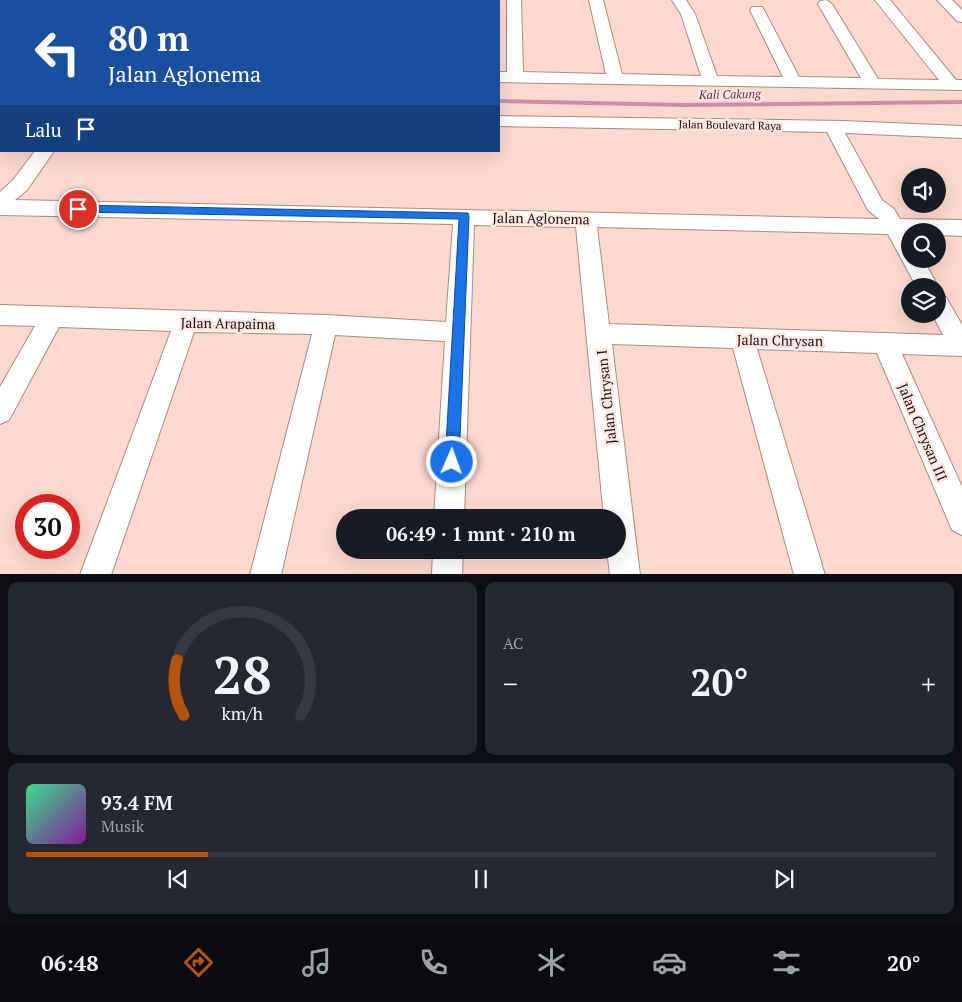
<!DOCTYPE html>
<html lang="id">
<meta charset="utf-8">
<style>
:root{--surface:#171b24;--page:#242831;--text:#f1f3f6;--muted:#9ea1a6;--line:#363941;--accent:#b45309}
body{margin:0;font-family:"PT Serif",serif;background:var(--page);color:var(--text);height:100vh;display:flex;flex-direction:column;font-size:19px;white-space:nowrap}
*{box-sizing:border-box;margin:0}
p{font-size:16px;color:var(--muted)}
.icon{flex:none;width:28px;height:28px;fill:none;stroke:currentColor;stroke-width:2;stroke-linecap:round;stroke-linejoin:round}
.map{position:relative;height:574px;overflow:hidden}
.details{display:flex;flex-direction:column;gap:8px;padding:8px;background:#0d0f14;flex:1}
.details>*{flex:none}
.banner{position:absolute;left:0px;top:0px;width:500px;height:152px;box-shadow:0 5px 20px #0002;background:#1a4fa0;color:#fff;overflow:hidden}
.controls{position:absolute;left:901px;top:168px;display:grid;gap:10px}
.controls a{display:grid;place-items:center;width:45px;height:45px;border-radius:50%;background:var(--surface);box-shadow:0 5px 20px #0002;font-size:25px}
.speed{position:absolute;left:15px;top:494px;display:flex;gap:10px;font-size:25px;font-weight:700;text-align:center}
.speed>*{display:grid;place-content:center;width:65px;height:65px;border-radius:50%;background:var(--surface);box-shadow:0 5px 20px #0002;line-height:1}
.speed .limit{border:8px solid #d22;background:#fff;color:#111}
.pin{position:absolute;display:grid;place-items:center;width:42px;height:42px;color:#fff;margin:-21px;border:2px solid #fff;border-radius:50%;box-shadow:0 1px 5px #0007}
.me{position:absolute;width:55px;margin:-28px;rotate:2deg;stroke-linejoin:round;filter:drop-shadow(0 0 4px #0008)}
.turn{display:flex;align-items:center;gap:18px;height:105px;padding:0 25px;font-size:22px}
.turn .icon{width:65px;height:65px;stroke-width:2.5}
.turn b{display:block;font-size:35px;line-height:42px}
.then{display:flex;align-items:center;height:48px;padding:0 25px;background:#0003;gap:10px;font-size:19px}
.big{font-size:38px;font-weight:700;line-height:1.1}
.details .widget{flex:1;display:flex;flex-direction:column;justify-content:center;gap:8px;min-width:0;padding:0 18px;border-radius:10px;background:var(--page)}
.details .dial{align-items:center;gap:0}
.dial svg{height:130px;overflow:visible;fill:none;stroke:var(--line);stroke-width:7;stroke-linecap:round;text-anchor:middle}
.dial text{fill:var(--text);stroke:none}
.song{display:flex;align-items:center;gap:15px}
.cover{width:60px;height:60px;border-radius:8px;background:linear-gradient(135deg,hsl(150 70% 55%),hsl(290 70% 35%))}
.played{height:5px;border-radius:2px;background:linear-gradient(90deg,var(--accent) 20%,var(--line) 20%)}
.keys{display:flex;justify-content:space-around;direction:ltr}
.heat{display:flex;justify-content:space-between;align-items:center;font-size:28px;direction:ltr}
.details .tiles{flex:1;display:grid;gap:8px;grid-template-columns:1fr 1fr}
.widget:last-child{grid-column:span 2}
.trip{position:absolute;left:336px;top:509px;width:290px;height:50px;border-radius:25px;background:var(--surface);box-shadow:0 5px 20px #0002;font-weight:700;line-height:50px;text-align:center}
.menu{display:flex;height:80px;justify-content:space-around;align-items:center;background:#090b0e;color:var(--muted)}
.menu .icon{width:35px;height:35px}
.menu .on{color:var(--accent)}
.menu b{font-size:22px;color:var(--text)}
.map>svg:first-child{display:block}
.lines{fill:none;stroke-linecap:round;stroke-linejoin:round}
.stream{fill:#ce8ca8;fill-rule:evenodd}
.street-casing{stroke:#ac8b82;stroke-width:2}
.street{fill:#fff;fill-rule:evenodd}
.route{fill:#1a73e8;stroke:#114b97}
.labels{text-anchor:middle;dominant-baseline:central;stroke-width:5;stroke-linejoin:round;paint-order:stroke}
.far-street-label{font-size:11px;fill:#1e120e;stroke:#ffe8e2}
.far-water-label{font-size:12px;font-style:italic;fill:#6b1e46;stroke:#ffe8e2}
.street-label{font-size:14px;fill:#1e120e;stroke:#ffe8e2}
</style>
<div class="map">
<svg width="962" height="575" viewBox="0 0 962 575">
<rect width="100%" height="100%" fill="#fcd8ce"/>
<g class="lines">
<!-- stream -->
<g class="stream">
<path d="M0,90L1,91V93L0,94Z"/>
<path d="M499,99L684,103L962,100V104L684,107L499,103Z"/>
</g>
<defs>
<g id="street">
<path d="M173,0H199L200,1H174Z"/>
<rect x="430" y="0" width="14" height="1"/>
<path d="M507,0H521L523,72L606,74L589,0H603L622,74L701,76L681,14L672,0H686L695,14L717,76L783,77L750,10L752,7H762L764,10L799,77L861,78L818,4L820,1L826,0L832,4L878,79L939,80L875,0H890L956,80H962V90L499,82V72H507Z"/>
<path d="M937,0H952L962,10V22L957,21Z"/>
<rect x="0" y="61" width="1" height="10"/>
<rect x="0" y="104" width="1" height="10"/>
<path d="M499,116L843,121L962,126V138L845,133L882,200L894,209L900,219L962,220V236L938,235V231H910V259H923L938,286V287L916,286L888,234L597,227L609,324L943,335L932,314H938V295L946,297L962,325V356L902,354L962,487V535L952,530L877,353L757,349L825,575H794L733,348L612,344L640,575H610L607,550H618V518H604L576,227L474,225L464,518H434L445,341L335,335L281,575H250L312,334L194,332L111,575H80L171,331L59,327L9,420L0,424V387L35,326L0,325V305L326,315L446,322L453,224L0,215V192L13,180L35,151H54L27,190L15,200L879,219L868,210L827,132L499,126Z"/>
<path d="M433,550H463L462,575H432Z"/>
</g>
</defs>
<!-- street casing -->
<use href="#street" class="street-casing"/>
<!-- street -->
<use href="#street" class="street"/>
</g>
<!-- route -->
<path class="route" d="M78,205L468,213L469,216L459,462L457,467L452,469L447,467L445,462L459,219L78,212L73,209Z"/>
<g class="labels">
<!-- far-street labels -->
<g class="far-street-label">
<text transform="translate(730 125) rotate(1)">Jalan Boulevard Raya</text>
</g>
<!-- far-water labels -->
<g class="far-water-label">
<text transform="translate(730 94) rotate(-1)">Kali Cakung</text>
</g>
<!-- street labels -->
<g class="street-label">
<text transform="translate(541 218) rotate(1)">Jalan Aglonema</text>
<text transform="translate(228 323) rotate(1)">Jalan Arapaima</text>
<text transform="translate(780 340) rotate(1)">Jalan Chrysan</text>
<text transform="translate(606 397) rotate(-96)">Jalan Chrysan I</text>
<text transform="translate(923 432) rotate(67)">Jalan Chrysan III</text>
</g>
</g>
</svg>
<div class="controls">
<a><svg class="icon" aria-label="sound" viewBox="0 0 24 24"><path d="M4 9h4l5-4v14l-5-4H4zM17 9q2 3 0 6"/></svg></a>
<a><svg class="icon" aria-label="search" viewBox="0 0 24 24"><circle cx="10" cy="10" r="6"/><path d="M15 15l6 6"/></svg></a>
<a><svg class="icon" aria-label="layers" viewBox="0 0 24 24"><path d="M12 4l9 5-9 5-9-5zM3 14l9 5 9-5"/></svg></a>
</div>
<div class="speed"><div class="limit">30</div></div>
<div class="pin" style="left:78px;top:209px;background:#d93025"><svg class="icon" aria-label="arrive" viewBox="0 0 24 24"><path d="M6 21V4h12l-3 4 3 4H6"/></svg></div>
<svg class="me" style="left:452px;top:462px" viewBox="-20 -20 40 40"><circle r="17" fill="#1a73e8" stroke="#fff" stroke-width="3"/><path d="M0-11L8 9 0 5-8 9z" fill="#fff"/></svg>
<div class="trip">06:49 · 1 mnt · 210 m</div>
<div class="banner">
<div class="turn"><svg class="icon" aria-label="left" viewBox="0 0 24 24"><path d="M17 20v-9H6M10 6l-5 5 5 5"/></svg><div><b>80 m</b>Jalan Aglonema</div></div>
<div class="then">Lalu<svg class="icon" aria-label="arrive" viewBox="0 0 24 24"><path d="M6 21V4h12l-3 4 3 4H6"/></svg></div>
</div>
</div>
<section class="details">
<div class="tiles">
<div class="widget dial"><svg viewBox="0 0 100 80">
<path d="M14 69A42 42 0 1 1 86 69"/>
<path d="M14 69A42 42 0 0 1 10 35" stroke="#b45309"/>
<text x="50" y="56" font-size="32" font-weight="700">28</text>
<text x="50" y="72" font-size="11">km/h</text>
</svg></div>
<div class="widget"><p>AC</p>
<div class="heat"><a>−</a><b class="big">20°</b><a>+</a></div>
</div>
<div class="widget">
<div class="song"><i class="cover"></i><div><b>93.4 FM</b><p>Musik</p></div></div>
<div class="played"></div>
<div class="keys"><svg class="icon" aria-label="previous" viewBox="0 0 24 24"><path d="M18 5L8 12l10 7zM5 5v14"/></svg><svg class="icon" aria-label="pause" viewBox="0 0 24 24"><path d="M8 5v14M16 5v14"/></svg><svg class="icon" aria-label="next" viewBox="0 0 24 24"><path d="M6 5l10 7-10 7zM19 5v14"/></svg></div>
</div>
</div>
</section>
<nav class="menu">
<b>06:48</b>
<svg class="icon on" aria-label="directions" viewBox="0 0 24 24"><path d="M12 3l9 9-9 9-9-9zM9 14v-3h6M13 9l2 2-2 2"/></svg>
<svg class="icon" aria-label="music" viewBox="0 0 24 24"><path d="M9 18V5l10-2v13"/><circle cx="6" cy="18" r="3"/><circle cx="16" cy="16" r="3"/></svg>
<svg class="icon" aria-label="phone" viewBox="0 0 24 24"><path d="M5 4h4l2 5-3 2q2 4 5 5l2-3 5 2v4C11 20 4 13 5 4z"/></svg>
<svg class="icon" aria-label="climate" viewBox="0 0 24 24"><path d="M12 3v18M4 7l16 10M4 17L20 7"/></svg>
<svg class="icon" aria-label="car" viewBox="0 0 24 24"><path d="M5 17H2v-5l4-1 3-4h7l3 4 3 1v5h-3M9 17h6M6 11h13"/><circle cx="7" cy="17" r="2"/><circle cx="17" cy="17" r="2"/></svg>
<svg class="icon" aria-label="filters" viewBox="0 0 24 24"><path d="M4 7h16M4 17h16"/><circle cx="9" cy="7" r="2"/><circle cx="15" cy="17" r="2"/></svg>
<b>20°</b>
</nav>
